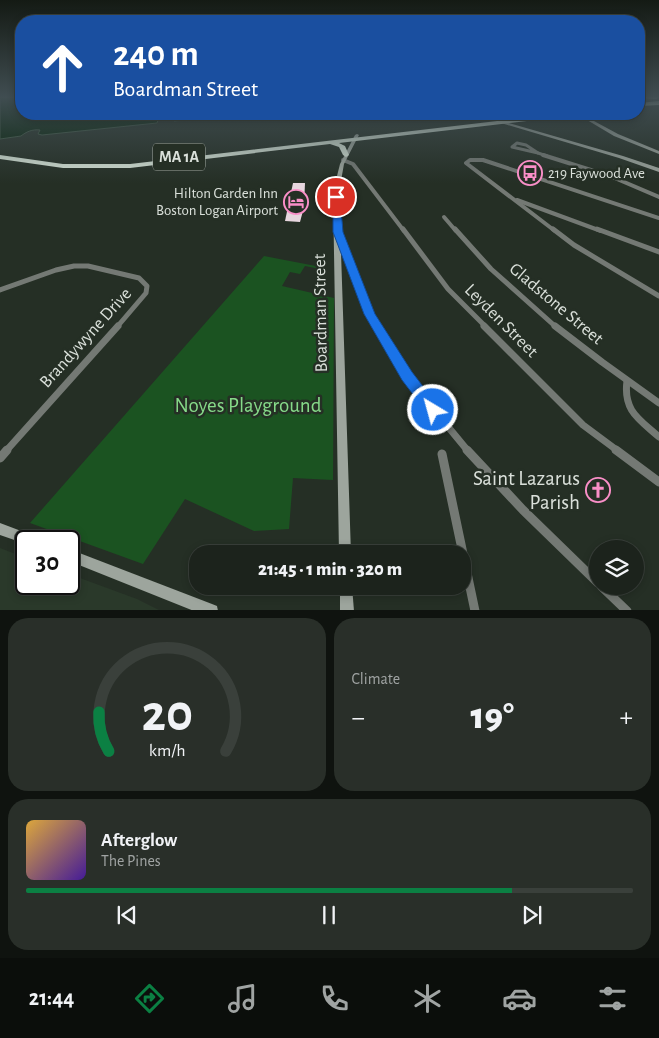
<!DOCTYPE html>
<meta charset="utf-8">
<style>
:root{--surface:#1c231c;--page:#292f29;--text:#f1f3f6;--muted:#a0a4a3;--line:#3a403b;--accent:#0b8043}
body{margin:0;font-family:"Alegreya Sans",sans-serif;background:var(--page);color:var(--text);height:100vh;display:flex;flex-direction:column;font-size:19px;white-space:nowrap}
*{box-sizing:border-box;margin:0}
p{font-size:16px;color:var(--muted)}
.icon{flex:none;width:28px;height:28px;fill:none;stroke:currentColor;stroke-width:2;stroke-linecap:round;stroke-linejoin:round}
.map{position:relative;height:610px;overflow:hidden}
.details{display:flex;flex-direction:column;gap:8px;padding:8px;background:#0f130f;flex:1}
.details>*{flex:none}
.guide{position:absolute;left:15px;top:15px;width:630px;height:105px;border-radius:20px;box-shadow:0 2px 8px #0003,0 0 0 1px var(--line);background:#1a4fa0;color:#fff;overflow:hidden}
.fabs{position:absolute;left:589px;top:540px;display:grid;gap:10px}
.fabs a{display:grid;place-items:center;width:55px;height:55px;border-radius:50%;background:var(--surface);box-shadow:0 2px 8px #0003,0 0 0 1px var(--line);font-size:25px}
.speed{position:absolute;left:15px;top:530px;display:flex;gap:10px;font-size:25px;font-weight:700;text-align:center}
.speed>*{display:grid;place-content:center;width:65px;height:65px;border-radius:50%;background:var(--surface);box-shadow:0 2px 8px #0003,0 0 0 1px var(--line);line-height:1}
.speed .limit{border:2px solid #111;border-radius:8px;background:#fff;color:#111}
.pin{position:absolute;display:grid;place-items:center;width:42px;height:42px;color:#fff;margin:-21px;border:2px solid #fff;border-radius:50%;box-shadow:0 1px 5px #0007}
.me{position:absolute;width:55px;margin:-28px;rotate:323deg;stroke-linejoin:round;filter:drop-shadow(0 0 4px #0008)}
.turn{display:flex;align-items:center;gap:18px;height:105px;padding:0 15px;font-size:22px}
.turn .icon{width:65px;height:65px;stroke-width:2.5}
.turn b{display:block;font-size:35px;line-height:42px}
.big{font-size:38px;font-weight:800;line-height:1.1}
.details .widget{flex:1;display:flex;flex-direction:column;justify-content:center;gap:8px;min-width:0;padding:0 18px;border-radius:20px;background:var(--page)}
.details .dial{align-items:center;gap:0}
.dial svg{height:130px;overflow:visible;fill:none;stroke:var(--line);stroke-width:7;stroke-linecap:round;text-anchor:middle}
.dial text{fill:var(--text);stroke:none}
.song{display:flex;align-items:center;gap:15px}
.cover{width:60px;height:60px;border-radius:8px;background:linear-gradient(135deg,hsl(40 70% 55%),hsl(260 70% 35%))}
.played{height:5px;border-radius:2px;background:linear-gradient(90deg,var(--accent) 80%,var(--line) 80%)}
.keys{display:flex;justify-content:space-around;direction:ltr}
.heat{display:flex;justify-content:space-between;align-items:center;font-size:28px;direction:ltr}
.details .tiles{flex:1;display:grid;gap:8px;grid-template-columns:1fr 1fr}
.widget:last-child{grid-column:span 2}
.trip{position:absolute;left:189px;top:545px;width:282px;height:50px;border-radius:20px;background:var(--surface);box-shadow:0 2px 8px #0003,0 0 0 1px var(--line);font-weight:800;line-height:50px;text-align:center}
.tabs{display:flex;height:80px;justify-content:space-around;align-items:center;background:#0b0e0b;color:var(--muted)}
.tabs .icon{width:35px;height:35px}
.tabs .on{color:var(--accent)}
.tabs b{font-size:22px;color:var(--text)}
.map>svg:first-child{display:block}
.built{fill:#2a392a}
.green{fill:#1b5321}
.water{fill:#012105;stroke:#425a45}
.building{fill:#e7d6de}
.lines{fill:none;stroke-linecap:round;stroke-linejoin:round}
.street-far4{stroke:#747974;stroke-width:3}
.street-far3{stroke:#747974;stroke-width:4}
.street-far2{stroke:#747974;stroke-width:5}
.street-far1{stroke:#747974;stroke-width:7}
.street{stroke:#747974;stroke-width:9}
.secondary{fill:#9da59d;fill-rule:evenodd}
.highway{fill:#d9e6d9;fill-rule:evenodd}
.route{fill:#1a73e8;stroke:#114b97}
.labels{text-anchor:middle;dominant-baseline:central;stroke-width:5;stroke-linejoin:round;paint-order:stroke}
.far-poi-label{font-size:15px;fill:#dae0da;stroke:#252f25;text-anchor:start}
.shield{fill:#252f25;stroke:#a4aba4;stroke-width:1}
.shield-label{font-size:16px;font-weight:bold;fill:#dae0da}
.street-label{font-size:18px;fill:#dae0da;stroke:#252f25}
.near-park-label{font-size:21px;fill:#86da89;stroke:#252f25}
.near-poi-label{font-size:21px;fill:#dae0da;stroke:#252f25;text-anchor:end}
</style>
<div class="map">
<svg width="659" height="611" viewBox="0 0 659 611">
<rect width="100%" height="100%" fill="#252f25"/>
<!-- built -->
<path class="built" d="M0,548L26,558V584H69V574L137,599L159,610H0Z"/>
<!-- green -->
<path class="green" d="M264,256L321,267L320,269L305,266L300,274L290,272L282,286L334,298L333,480L293,478L289,529L254,531L185,499L143,564L30,523Z"/>
<!-- water -->
<path class="water" d="M0,97H21V114H245L174,121L175,118L158,120L157,123L42,135L38,134L40,130C32,129 26,132 21,136L0,139Z"/>
<!-- building -->
<path class="building" d="M293,183H305L304,207L300,222L285,221Z"/>
<g class="lines">
<!-- street-far4 -->
<g class="street-far4">
<path d="M517,143L526,145L538,153L512,147Z"/>
<path d="M538,153L547,156"/>
</g>
<!-- street-far3 -->
<g class="street-far3">
<path d="M543,155L610,176L659,197"/>
<path d="M343,160L353,164L404,231"/>
<path d="M517,200L601,231"/>
<path d="M444,217L456,231"/>
<path d="M555,231L466,163L470,160H483L659,218"/>
</g>
<!-- street-far2 -->
<g class="street-far2">
<path d="M403,229L448,289L486,327"/>
<path d="M455,229L491,269L556,327"/>
<path d="M553,229L574,245L659,296"/>
<path d="M597,229L659,252"/>
<path d="M338,233L376,327"/>
<path d="M0,290L56,270L74,266H88L139,278L147,286L146,293L117,327"/>
</g>
<!-- street-far1 -->
<g class="street-far1">
<path d="M375,326L407,377L468,451"/>
<path d="M484,326L583,425L618,451"/>
<path d="M555,326L602,362L659,403"/>
<path d="M627,381C623,411 639,419 659,437"/>
<path d="M6,451L118,326"/>
</g>
<!-- street -->
<g class="street">
<path d="M467,450L523,510L598,583"/>
<path d="M616,450L659,482"/>
<path d="M442,454L475,611"/>
<path d="M0,458L7,450"/>
<path d="M601,586L627,611"/>
</g>
<!-- secondary -->
<g class="secondary">
<path d="M569,114H574L584,120L581,121Z"/>
<path d="M577,114H581L618,134L659,151V154L614,136Z"/>
<path d="M502,121L623,156L659,168V172L619,158L501,123V121Z"/>
<path d="M357,134L359,135L344,164L339,192L351,554H339L333,192L340,164L355,135Z"/>
<path d="M0,523L37,537L39,541H26V544L0,535Z"/>
<path d="M69,549L212,604L217,606L218,611H194L69,561Z"/>
<path d="M340,586H352L354,611H340Z"/>
</g>
<!-- highway -->
<g class="highway">
<path d="M639,97H658V98L656,99L639,98Z"/>
<path d="M659,101V105L639,106V103Z"/>
<path d="M558,114H572L569,116L339,143L345,146L349,155L346,157L343,155L339,147L330,144L130,168H63L0,159V155L63,164H130Z"/>
</g>
</g>
<!-- sky -->
<linearGradient id="sky" x2="0" y2="1"><stop stop-color="#141a14"/><stop offset="0.53" stop-color="#404d51"/><stop offset="1" stop-color="#404d51" stop-opacity="0"/></linearGradient>
<rect width="659" height="183" fill="url(#sky)"/>
<!-- route -->
<path class="route" d="M333,195L340,197L343,232L375,314L412,372L438,406L440,410L438,414L433,416L428,414L402,380L364,314L333,232Z"/>
<!-- icons -->
<defs>
<symbol id="bus-ring" viewBox="-11 -11 22 22"><circle r="9.5" fill="#252f25" stroke="#fa8fc8" stroke-width="1.5"/><path d="M-5-6H5V4H4V6H2V4H-2V6H-4V4H-5ZM-3.5-4V0h7V-4ZM-3.5 1.2v1.5H-2V1.2ZM2 1.2v1.5H3.5V1.2Z" fill="#fa8fc8"/></symbol>
<symbol id="hotel-ring" viewBox="-11 -11 22 22"><circle r="9.5" fill="#252f25" stroke="#fa8fc8" stroke-width="1.5"/><path d="M-6-4.5h1.5V1H6V5H4.5V3h-9V5H-6ZM-4 0a1.8 1.8 0 1 1 3.6 0ZM.5 0V-2.5h3Q6-2.5 6 0Z" fill="#fa8fc8"/></symbol>
<symbol id="church-ring" viewBox="-11 -11 22 22"><circle r="9.5" fill="#252f25" stroke="#fa8fc8" stroke-width="1.5"/><path d="M-1.2-6h2.4v3.5h3.3v2.4h-3.3V6h-2.4V-.1h-3.3v-2.4h3.3Z" fill="#fa8fc8"/></symbol>
</defs>
<g fill-rule="evenodd">
<use href="#bus-ring" x="516" y="159" width="28" height="28"/>
<use href="#hotel-ring" x="282" y="188" width="28" height="28"/>
<use href="#church-ring" x="584" y="476" width="28" height="28"/>
</g>
<g class="labels">
<!-- far-poi labels -->
<g class="far-poi-label">
<text x="548" y="173">219 Faywood Ave</text>
<text x="278" y="193" text-anchor="end">Hilton Garden Inn<tspan x="278" dy="17">Boston Logan Airport</tspan></text>
</g>
<!-- shield labels -->
<rect class="shield" x="153" y="143.5" width="52" height="27" rx="4"/>
<g class="shield-label">
<text x="179" y="157">MA 1A</text>
</g>
<!-- street labels -->
<g class="street-label">
<text transform="translate(556 304) rotate(40)">Gladstone Street</text>
<text transform="translate(321 313) rotate(-91)">Boardman Street</text>
<text transform="translate(501 321) rotate(45)">Leyden Street</text>
<text transform="translate(86 338) rotate(-48)">Brandywyne Drive</text>
</g>
<!-- near-park labels -->
<g class="near-park-label">
<text x="248" y="405">Noyes Playground</text>
</g>
<!-- near-poi labels -->
<g class="near-poi-label">
<text x="580" y="478">Saint Lazarus<tspan x="580" dy="24">Parish</tspan></text>
</g>
</g>
</svg>
<div class="fabs">
<a><svg class="icon" aria-label="layers" viewBox="0 0 24 24"><path d="M12 4l9 5-9 5-9-5zM3 14l9 5 9-5"/></svg></a>
</div>
<div class="speed"><div class="limit">30</div></div>
<div class="pin" style="left:336px;top:197px;background:#d93025"><svg class="icon" aria-label="arrive" viewBox="0 0 24 24"><path d="M6 21V4h12l-3 4 3 4H6"/></svg></div>
<svg class="me" style="left:433px;top:410px" viewBox="-20 -20 40 40"><circle r="17" fill="#1a73e8" stroke="#fff" stroke-width="3"/><path d="M0-11L8 9 0 5-8 9z" fill="#fff"/></svg>
<div class="trip">21:45 · 1 min · 320 m</div>
<div class="guide">
<div class="turn"><svg class="icon" aria-label="ahead" viewBox="0 0 24 24"><path d="M12 20V5M6 11l6-6 6 6"/></svg><div><b>240 m</b>Boardman Street</div></div>
</div>
</div>
<section class="details">
<div class="tiles">
<div class="widget dial"><svg viewBox="0 0 100 80">
<path d="M14 69A42 42 0 1 1 86 69"/>
<path d="M14 69A42 42 0 0 1 8 45" stroke="#0b8043"/>
<text x="50" y="56" font-size="32" font-weight="700">20</text>
<text x="50" y="72" font-size="11">km/h</text>
</svg></div>
<div class="widget"><p>Climate</p>
<div class="heat"><a>−</a><b class="big">19°</b><a>+</a></div>
</div>
<div class="widget">
<div class="song"><i class="cover"></i><div><b>Afterglow</b><p>The Pines</p></div></div>
<div class="played"></div>
<div class="keys"><svg class="icon" aria-label="previous" viewBox="0 0 24 24"><path d="M18 5L8 12l10 7zM5 5v14"/></svg><svg class="icon" aria-label="pause" viewBox="0 0 24 24"><path d="M8 5v14M16 5v14"/></svg><svg class="icon" aria-label="next" viewBox="0 0 24 24"><path d="M6 5l10 7-10 7zM19 5v14"/></svg></div>
</div>
</div>
</section>
<nav class="tabs">
<b>21:44</b>
<svg class="icon on" aria-label="directions" viewBox="0 0 24 24"><path d="M12 3l9 9-9 9-9-9zM9 14v-3h6M13 9l2 2-2 2"/></svg>
<svg class="icon" aria-label="music" viewBox="0 0 24 24"><path d="M9 18V5l10-2v13"/><circle cx="6" cy="18" r="3"/><circle cx="16" cy="16" r="3"/></svg>
<svg class="icon" aria-label="phone" viewBox="0 0 24 24"><path d="M5 4h4l2 5-3 2q2 4 5 5l2-3 5 2v4C11 20 4 13 5 4z"/></svg>
<svg class="icon" aria-label="climate" viewBox="0 0 24 24"><path d="M12 3v18M4 7l16 10M4 17L20 7"/></svg>
<svg class="icon" aria-label="car" viewBox="0 0 24 24"><path d="M5 17H2v-5l4-1 3-4h7l3 4 3 1v5h-3M9 17h6M6 11h13"/><circle cx="7" cy="17" r="2"/><circle cx="17" cy="17" r="2"/></svg>
<svg class="icon" aria-label="filters" viewBox="0 0 24 24"><path d="M4 7h16M4 17h16"/><circle cx="9" cy="7" r="2"/><circle cx="15" cy="17" r="2"/></svg>
</nav>
